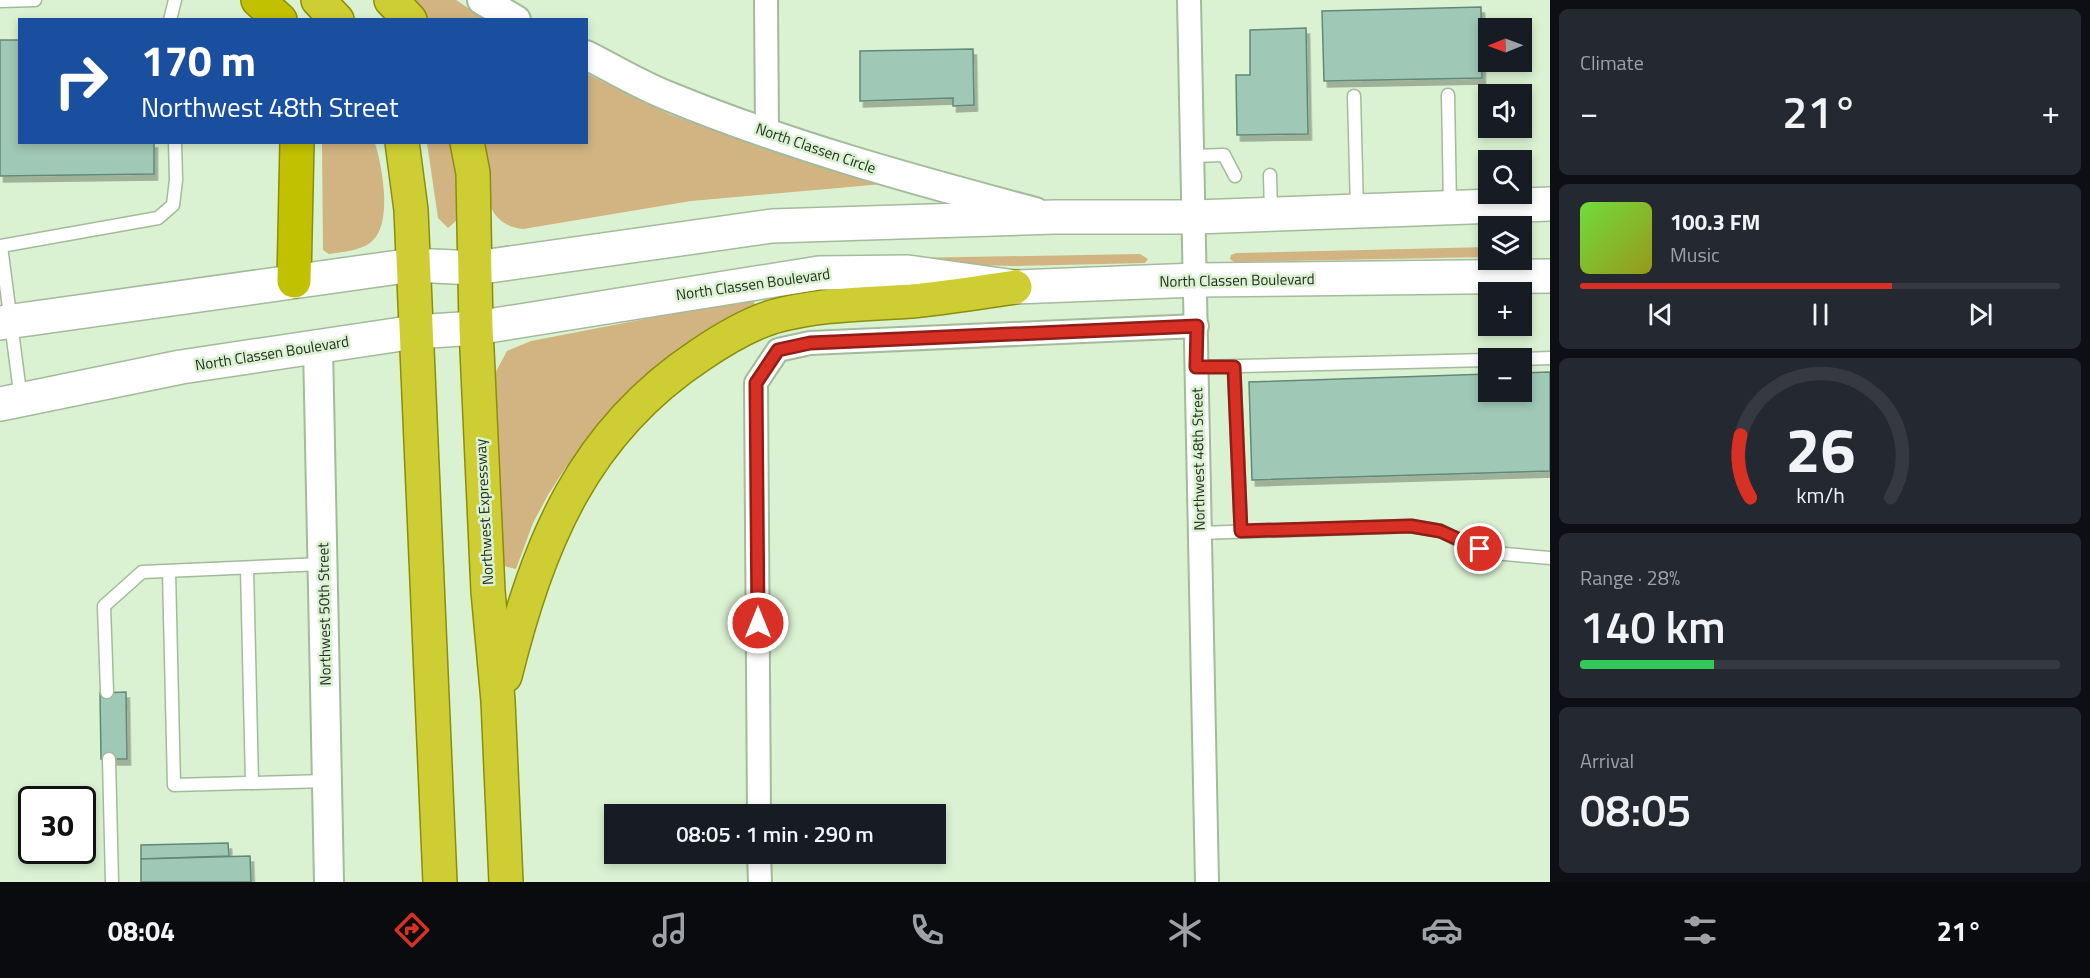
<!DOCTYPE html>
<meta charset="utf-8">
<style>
:root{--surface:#171b24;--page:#242831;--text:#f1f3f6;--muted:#9ea1a6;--line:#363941;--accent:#d93025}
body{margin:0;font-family:"Titillium Web",sans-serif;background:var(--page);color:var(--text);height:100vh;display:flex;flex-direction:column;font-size:22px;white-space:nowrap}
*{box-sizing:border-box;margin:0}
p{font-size:20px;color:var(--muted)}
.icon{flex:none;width:33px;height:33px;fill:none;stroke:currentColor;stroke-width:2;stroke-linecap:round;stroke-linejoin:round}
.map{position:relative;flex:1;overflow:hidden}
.side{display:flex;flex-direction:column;gap:9px;padding:9px;background:#0d0f14;width:540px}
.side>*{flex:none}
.hud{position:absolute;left:18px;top:18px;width:570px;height:126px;border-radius:0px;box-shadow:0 3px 9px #0003;background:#1a4fa0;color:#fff;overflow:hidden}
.needle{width:39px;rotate:269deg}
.buttons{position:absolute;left:1478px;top:18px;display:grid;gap:12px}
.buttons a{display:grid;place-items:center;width:54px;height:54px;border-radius:0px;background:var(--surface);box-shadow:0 3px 9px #0003;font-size:30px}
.speed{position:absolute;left:18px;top:786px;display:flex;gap:12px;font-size:30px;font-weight:700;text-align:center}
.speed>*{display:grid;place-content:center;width:78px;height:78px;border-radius:50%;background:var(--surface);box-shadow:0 3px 9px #0003;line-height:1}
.speed .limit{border:3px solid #111;border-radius:9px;background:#fff;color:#111}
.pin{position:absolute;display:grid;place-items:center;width:51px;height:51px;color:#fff;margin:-26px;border:3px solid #fff;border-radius:50%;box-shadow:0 2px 6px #0007}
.me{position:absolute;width:66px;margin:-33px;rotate:0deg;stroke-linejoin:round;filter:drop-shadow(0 0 4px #0008)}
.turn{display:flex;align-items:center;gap:21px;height:126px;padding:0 24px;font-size:27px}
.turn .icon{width:78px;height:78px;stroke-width:2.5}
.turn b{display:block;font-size:42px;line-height:51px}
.big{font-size:45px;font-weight:600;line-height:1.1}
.side .card{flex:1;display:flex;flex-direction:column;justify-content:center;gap:9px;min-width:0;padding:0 21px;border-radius:9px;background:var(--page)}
.side .dial{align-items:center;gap:0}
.dial svg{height:156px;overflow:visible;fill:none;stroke:var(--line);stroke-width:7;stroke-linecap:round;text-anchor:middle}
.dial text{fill:var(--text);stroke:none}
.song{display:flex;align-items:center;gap:18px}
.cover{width:72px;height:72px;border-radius:9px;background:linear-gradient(135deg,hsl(100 70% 55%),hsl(60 70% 35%))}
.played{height:6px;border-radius:3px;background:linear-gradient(90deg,var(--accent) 65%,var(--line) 65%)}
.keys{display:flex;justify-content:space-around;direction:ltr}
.heat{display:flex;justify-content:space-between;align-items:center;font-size:33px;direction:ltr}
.charge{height:9px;border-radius:4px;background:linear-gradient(90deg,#34c759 28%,var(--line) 0)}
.trip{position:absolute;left:604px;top:804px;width:342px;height:60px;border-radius:0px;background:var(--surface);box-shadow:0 3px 9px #0003;font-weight:600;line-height:60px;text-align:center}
.tabs{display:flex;height:96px;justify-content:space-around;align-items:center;background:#090b0e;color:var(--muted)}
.tabs .icon{width:42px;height:42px}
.tabs .on{color:var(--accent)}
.tabs b{font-size:27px;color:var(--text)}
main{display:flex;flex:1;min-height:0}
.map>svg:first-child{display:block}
.green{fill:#d1b481}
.building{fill:#a0c8b6;stroke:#628877;stroke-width:1.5;filter:url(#shadow)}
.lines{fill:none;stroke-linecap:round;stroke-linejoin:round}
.service-casing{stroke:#a4ba9c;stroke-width:15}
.minor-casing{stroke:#a4ba9c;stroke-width:26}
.tertiary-casing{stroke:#a4ba9c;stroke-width:32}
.secondary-casing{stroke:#a4ba9c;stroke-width:36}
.trunk-casing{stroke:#8b8d0c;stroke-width:36}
.motorway-casing{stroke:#8b8d0c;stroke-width:36}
.service{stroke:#fff;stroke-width:12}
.minor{stroke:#fff;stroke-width:22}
.tertiary{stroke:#fff;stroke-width:28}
.secondary{stroke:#fff;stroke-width:33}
.trunk{stroke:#cece34;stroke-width:33}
.motorway{stroke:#c2c101;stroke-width:33}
.route-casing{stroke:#8d1f18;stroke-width:15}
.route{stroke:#d93025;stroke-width:10}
.labels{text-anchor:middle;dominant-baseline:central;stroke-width:5;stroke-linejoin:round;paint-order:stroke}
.street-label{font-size:15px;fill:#252d21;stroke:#daf2d2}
</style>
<main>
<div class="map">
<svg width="1550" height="882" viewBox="0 0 1550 882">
<defs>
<filter id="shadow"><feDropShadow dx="3.5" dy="6" stdDeviation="0" flood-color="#0004"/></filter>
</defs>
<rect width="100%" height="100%" fill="#daf2d2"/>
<!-- green -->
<g class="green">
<path d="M412,0H456L485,19H426Z"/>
<path d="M587,74L671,115L807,162L883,184L691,201L523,229C506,227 495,219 489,203L483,143L586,142Z"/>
<path d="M322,143H375C382,166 394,226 370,243C359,251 342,252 329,254L323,250Z"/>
<path d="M427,143H453L459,218L448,228L438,218Z"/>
<path d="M1488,247V257L1234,262L1230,259L1231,255L1236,253Z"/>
<path d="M1140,254L1148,259L1145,263L1016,266L910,264L908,258Z"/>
<path d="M753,298L756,309L610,412L566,467L548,495L533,523L516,569L504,566L500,532L494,375L507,351L531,341Z"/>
</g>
<!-- building -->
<g class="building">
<path d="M1481,7L1482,78L1324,81L1322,11Z"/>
<path d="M1306,28L1308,134L1237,135L1236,75H1250V30Z"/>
<path d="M0,40H20V142H154V174L0,176Z"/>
<path d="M973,49L974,105L953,106V98L860,101V51Z"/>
<path d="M1550,372V471L1252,480L1249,382L1488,374V392H1521V373Z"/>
<path d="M126,692L127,759H101L100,693Z"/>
<path d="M228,843L229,856L141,859V845Z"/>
<path d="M250,856L251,882H141V859Z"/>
</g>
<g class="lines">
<defs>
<g id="service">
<path d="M0,1L35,0"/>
<path d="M170,20L175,0"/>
<path d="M1448,95L1450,206"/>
<path d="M1354,96L1357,209"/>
<path d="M1193,156L1224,155L1235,176"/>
<path d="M1270,175L1271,213"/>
<path d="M1521,359L1550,358"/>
<path d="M1196,367L1488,360"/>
<path d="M1234,367L1241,531"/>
<path d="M21,400L1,246L158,218L173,205L176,180L175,142"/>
<path d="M1200,533L1411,526L1441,531L1466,544L1494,553L1550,558"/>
<path d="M247,568L252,783"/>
<path d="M169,572L174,785L327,781"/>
<path d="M107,692L104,606L142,572L322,564"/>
<path d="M109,759L112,882"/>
</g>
<g id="minor">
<path d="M766,0L767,132"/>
<path d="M1189,0L1207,882"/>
<path d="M759,814L756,383L778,350L810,343L1197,326"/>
<path d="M759,854L760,882"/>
</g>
<g id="tertiary">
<path d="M482,0L516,20"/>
<path d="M586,55C614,69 640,85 668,96C787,145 911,179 1035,212"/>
<path d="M318,346L329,882"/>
</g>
<g id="secondary">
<path d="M0,323L413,265L475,268L772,226L1054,217H1195L1550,204"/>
<path d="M0,404L181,367L415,332L476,328L819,273L908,272L1015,287L1196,280L1550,276"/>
</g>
<g id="trunk">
<path d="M318,0L337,20"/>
<path d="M391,0L410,20"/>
<path d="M402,142L411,210L440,882"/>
<path d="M467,142L473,173L476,328L488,591L498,701L506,882"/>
<path d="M505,676C538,544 582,433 700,355C722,340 747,325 772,317C819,304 864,304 912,301C946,298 981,292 1015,287"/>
</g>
<g id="motorway">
<path d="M258,0L280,20"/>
<path d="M294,281L297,142"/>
</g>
</defs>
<!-- service casing -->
<use href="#service" class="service-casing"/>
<!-- minor casing -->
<use href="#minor" class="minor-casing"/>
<!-- tertiary casing -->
<use href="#tertiary" class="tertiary-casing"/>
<!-- secondary casing -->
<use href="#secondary" class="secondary-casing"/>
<!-- trunk casing -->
<use href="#trunk" class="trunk-casing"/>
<!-- motorway casing -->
<use href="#motorway" class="motorway-casing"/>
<!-- service -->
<use href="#service" class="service"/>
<!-- minor -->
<use href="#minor" class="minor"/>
<!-- tertiary -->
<use href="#tertiary" class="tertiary"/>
<!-- secondary -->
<use href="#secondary" class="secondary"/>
<!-- trunk -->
<use href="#trunk" class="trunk"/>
<!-- motorway -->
<use href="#motorway" class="motorway"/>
</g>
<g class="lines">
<defs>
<path id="route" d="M758,623L756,383L778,350L810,343L1197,326L1196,367H1234L1241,531L1411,526L1440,531L1480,549"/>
</defs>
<!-- route casing -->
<use href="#route" class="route-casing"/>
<!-- route -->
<use href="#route" class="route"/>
</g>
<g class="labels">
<!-- street labels -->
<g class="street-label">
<text transform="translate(816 148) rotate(19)">North Classen Circle</text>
<text transform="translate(1237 280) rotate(-1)">North Classen Boulevard</text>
<text transform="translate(753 284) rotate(-8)">North Classen Boulevard</text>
<text transform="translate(272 353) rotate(-9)">North Classen Boulevard</text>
<text transform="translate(1198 459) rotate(-91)">Northwest 48th Street</text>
<text transform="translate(484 512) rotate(-93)">Northwest Expressway</text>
<text transform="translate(324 614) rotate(-91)">Northwest 50th Street</text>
</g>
</g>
</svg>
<div class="buttons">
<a><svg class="needle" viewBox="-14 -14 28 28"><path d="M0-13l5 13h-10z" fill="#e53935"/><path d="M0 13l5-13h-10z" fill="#9ea1a6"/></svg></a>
<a><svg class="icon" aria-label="sound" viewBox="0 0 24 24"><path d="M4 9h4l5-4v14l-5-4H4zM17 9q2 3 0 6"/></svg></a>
<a><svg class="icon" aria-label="search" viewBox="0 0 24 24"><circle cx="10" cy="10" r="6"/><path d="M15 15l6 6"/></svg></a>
<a><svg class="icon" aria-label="layers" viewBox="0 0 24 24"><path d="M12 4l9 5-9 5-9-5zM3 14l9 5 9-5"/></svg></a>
<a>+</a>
<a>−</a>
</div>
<div class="speed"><div class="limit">30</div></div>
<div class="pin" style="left:1480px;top:549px;background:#d93025"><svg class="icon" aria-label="arrive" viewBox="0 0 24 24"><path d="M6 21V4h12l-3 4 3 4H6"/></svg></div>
<svg class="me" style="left:758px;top:623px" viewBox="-20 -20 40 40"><circle r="17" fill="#d93025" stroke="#fff" stroke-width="3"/><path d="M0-11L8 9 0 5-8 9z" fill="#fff"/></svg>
<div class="trip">08:05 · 1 min · 290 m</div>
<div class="hud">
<div class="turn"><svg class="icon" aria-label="right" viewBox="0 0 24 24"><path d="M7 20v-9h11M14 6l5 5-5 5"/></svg><div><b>170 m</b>Northwest 48th Street</div></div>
</div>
</div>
<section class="side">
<div class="card"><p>Climate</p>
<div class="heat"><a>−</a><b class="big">21°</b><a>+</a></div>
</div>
<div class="card">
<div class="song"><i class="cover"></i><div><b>100.3 FM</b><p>Music</p></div></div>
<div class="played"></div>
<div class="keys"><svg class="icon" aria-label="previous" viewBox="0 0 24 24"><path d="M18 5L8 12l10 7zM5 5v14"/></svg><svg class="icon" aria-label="pause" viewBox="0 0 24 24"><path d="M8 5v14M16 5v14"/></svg><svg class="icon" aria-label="next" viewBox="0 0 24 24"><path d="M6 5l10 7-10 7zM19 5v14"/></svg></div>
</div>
<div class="card dial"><svg viewBox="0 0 100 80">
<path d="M14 69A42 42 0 1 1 86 69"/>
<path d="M14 69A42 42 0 0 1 9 37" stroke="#d93025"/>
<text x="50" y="56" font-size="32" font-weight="700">26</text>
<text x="50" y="72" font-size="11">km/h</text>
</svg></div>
<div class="card"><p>Range · 28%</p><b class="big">140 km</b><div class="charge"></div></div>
<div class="card"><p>Arrival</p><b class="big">08:05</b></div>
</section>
</main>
<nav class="tabs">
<b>08:04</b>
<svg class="icon on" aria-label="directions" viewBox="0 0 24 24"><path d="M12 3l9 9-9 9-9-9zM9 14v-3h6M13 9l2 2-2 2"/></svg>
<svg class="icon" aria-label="music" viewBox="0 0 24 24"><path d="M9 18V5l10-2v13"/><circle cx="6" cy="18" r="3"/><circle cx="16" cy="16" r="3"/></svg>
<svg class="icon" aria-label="phone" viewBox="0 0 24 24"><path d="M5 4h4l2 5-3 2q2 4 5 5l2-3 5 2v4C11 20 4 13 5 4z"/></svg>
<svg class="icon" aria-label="climate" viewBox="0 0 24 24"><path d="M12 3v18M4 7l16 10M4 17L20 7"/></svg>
<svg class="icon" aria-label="car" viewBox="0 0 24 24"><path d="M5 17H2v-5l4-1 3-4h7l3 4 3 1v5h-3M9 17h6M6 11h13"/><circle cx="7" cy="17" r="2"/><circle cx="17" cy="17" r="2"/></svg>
<svg class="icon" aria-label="filters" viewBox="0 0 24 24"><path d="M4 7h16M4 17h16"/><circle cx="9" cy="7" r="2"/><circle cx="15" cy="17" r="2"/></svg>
<b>21°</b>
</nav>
